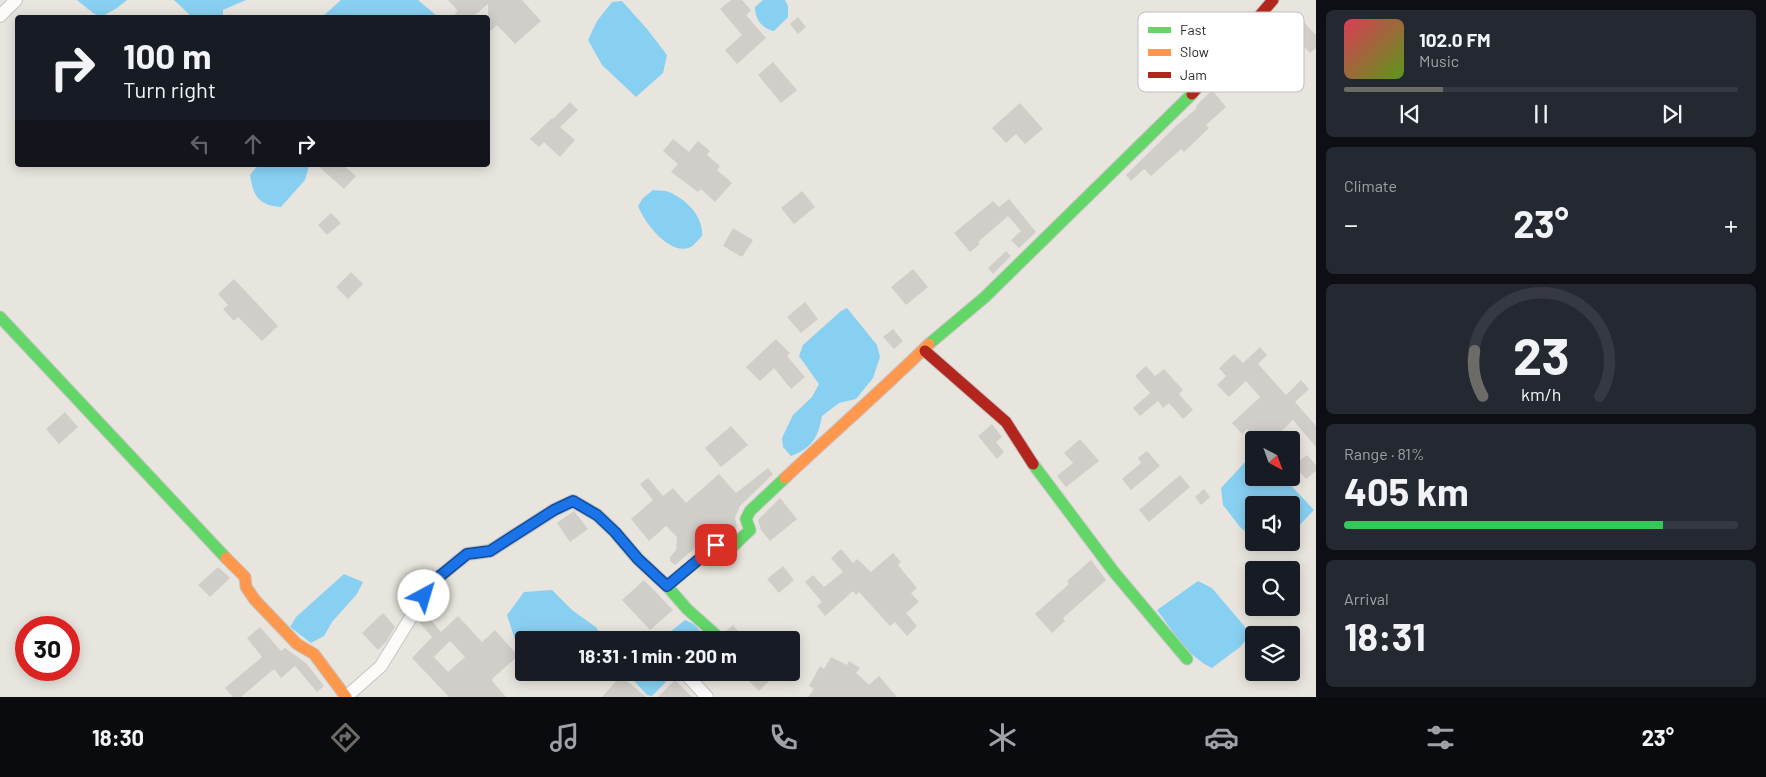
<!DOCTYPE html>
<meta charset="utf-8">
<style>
:root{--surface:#171b24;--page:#242831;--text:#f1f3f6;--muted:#9ea1a6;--line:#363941;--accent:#6c6b68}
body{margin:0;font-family:Barlow,sans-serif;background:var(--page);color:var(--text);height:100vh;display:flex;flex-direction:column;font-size:19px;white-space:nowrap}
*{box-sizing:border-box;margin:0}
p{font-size:16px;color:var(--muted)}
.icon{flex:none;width:28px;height:28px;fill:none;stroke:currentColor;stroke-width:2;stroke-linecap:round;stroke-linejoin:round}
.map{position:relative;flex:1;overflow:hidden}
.panel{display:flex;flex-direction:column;gap:10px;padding:10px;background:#0d0f14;width:450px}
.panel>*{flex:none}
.hud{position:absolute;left:15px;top:15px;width:475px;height:152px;border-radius:5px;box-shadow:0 2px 12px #0003;background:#171b24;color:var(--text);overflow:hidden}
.needle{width:32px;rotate:139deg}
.controls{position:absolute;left:1245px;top:431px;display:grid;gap:10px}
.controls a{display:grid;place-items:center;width:55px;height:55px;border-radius:5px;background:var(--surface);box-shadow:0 2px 12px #0003;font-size:25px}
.speed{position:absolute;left:15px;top:616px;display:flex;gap:10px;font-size:25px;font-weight:700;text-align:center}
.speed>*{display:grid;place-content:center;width:65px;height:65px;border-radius:50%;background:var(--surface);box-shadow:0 2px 12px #0003;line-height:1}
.speed .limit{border:8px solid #d22;background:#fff;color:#111}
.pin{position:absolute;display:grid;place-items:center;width:42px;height:42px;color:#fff;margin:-21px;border-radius:10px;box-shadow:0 2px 8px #0006}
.me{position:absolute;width:55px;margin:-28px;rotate:39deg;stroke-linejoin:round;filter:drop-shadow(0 0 4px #0008)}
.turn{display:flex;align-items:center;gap:18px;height:105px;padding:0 25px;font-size:22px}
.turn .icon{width:65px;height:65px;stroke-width:2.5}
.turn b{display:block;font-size:35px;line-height:42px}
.lanes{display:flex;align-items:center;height:48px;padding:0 25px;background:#0003;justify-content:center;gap:25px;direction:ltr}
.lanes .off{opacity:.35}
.big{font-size:38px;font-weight:700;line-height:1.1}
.panel .card{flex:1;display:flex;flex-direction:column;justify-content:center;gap:8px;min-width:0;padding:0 18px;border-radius:8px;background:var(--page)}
.panel .dial{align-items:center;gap:0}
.dial svg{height:130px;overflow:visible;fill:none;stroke:var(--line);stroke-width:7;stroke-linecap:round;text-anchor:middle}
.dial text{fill:var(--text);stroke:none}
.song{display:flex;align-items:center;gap:15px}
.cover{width:60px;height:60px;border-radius:8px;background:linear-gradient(135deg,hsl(350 70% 55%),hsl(90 70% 35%))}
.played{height:5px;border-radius:2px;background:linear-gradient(90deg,var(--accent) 25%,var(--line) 25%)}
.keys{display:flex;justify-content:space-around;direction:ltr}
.heat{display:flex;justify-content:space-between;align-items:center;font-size:28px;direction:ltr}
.charge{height:8px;border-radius:4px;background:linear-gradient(90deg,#34c759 81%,var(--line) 0)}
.trip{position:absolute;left:515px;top:631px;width:285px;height:50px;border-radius:5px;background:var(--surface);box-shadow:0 2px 12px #0003;font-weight:700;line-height:50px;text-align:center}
.menu{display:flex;height:80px;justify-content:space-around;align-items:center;background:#090b0e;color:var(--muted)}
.menu .icon{width:35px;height:35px}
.menu .on{color:var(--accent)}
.menu b{font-size:22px;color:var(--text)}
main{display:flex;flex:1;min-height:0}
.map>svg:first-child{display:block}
.water{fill:#88d0f2}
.building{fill:#d1cec9;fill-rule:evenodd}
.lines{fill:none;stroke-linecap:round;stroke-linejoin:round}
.street-casing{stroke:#c5c4c4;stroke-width:14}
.fast-casing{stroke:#c5c4c4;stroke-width:13}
.slow-casing{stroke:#c5c4c4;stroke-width:13}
.jam-casing{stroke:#c5c4c4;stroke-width:13}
.street{stroke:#fcfbfa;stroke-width:12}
.fast{stroke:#63d668;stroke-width:11}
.slow{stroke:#ff974d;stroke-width:11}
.jam{stroke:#b3261e;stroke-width:11}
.route-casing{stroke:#114b97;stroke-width:12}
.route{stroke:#1a73e8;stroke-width:9}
.key{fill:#fff;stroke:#bfbfbf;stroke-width:1}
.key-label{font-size:14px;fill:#292929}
</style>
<main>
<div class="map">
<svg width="1316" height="697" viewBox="0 0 1316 697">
<rect width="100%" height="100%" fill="#e8e5de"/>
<!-- water -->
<g class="water">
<path d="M77,0H127L117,8L101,17L93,13Z"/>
<path d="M174,0H246L223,10V17L193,18Z"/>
<path d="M341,0H418L438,17H322Z"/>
<path d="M763,0H785L788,6V17L774,31C762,29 755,19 755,7Z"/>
<path d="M622,1L647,29L667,55L663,73L636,97L602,65L588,40L597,21L612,2Z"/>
<path d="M258,165H308L309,166L305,180L281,207C259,206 253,196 250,175Z"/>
<path d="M653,190C658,191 665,190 669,192C686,199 704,217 702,236C699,239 695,244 691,247C670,257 644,222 638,206L643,198Z"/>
<path d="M847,308L877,345L880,357L873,378L856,399L839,403L822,416C818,438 812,448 791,456L783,447L782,438L793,415L812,397L819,384L799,356L803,345L841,311Z"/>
<path d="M1248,459L1254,460V478H1284L1314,510L1291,534V505H1254V539L1240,527L1223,505L1221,488Z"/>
<path d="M344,574L363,582L357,594L332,622L324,636L311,643L290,627L296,617Z"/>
<path d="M1198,581L1212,588L1251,634L1240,647L1212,668C1188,657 1173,631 1157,610Z"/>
<path d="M552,590L572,610L597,628L600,640H524V656L516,643L507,615L524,592Z"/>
<path d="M685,620C695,624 702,629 701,640H660Z"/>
<path d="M627,673H660L666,682L652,696L647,695Z"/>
</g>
<!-- building -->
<g class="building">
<path d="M448,0H522L541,21L515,44L497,25L488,33V4L471,18H451L458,11Z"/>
<path d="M731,0H742L751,10L746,15L766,38L737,64L725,50L742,35L720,9Z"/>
<path d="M798,17L806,27L798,34L790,24Z"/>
<path d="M1304,22L1316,35V48L1310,53L1292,34Z"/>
<path d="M773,62L797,90L781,103L758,75Z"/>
<path d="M1212,90L1226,107L1206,125L1209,128L1184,152L1181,149L1151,176L1144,169L1131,181L1126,175L1176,126L1197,108L1196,106Z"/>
<path d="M570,102L578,110L560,127L575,140L560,157L544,142L539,147L530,139L552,118L553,119Z"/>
<path d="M1020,103L1043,129L1025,144L1016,134L1006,143L992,128Z"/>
<path d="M673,139L689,152L698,141L710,151L707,155L720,166L717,170L732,183L715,202L701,189L698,192L671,172L678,164L663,151Z"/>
<path d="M317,165H343L356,176L344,189Z"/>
<path d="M802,191L815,207L794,224L781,208Z"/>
<path d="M1009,199L1036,232L1019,248L1011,240L1021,231L1008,216L978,242L980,244L970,252L954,233L993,201L999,207Z"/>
<path d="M331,213L341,223L327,235L318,225Z"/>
<path d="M733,228L753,240L742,257L723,246Z"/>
<path d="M1006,251L1011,256L993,274L988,268Z"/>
<path d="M913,269L928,287L906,305L891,287Z"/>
<path d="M351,272L363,284L348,299L336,287Z"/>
<path d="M234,279L278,326L262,341L238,317L234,321L223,309L228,305L218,294Z"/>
<path d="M805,302L818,319L801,333L787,317Z"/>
<path d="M893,329L903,341L894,349L883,337Z"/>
<path d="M776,339L790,353L787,356L805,377L791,389L774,368L760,381L746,367Z"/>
<path d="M1260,347L1267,355L1258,364L1286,395L1301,380L1309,389L1295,402L1316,426V447L1293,420L1272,440H1257L1247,429L1242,434L1232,423L1260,397L1246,381L1229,397L1217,385L1226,376L1219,368L1234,354L1243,363Z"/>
<path d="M1146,366L1155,376L1164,369L1183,390L1179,394L1193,410L1183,419L1169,403L1163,408L1158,401L1140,416L1133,408L1150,393L1135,376Z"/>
<path d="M65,412L78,427L59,444L46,429Z"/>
<path d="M992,424L1002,437L996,442L1004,452L997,459L978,436Z"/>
<path d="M731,426L748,445L721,467L705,448Z"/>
<path d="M1080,439L1099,461L1066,487L1057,476L1073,463L1064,453Z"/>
<path d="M1147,451L1160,466L1131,490L1122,479L1141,463L1138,458Z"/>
<path d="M1307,455L1316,465V471L1306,479L1294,465Z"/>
<path d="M768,468L773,474L740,506L735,518L737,527L729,533L726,529L719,534L709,536L675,565L670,561V557L676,550L677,537L666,526L649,541L631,519L653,500L640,484L648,478L663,496L673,488L686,503L719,474L736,493Z"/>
<path d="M1180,475L1190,487L1149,522L1139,510Z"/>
<path d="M1204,489L1210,497L1201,505L1195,497Z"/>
<path d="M780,498L797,519L770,541L761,530L758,520Z"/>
<path d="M574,511L588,529L570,542L557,523Z"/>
<path d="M841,549L853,563L857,559L871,572L893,553L901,562L898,565L917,588L911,593L919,602L906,613L917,626L907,636L895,622L890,626L859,592L856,595L853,591L825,616L817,606L822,602L805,582L813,575L824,587L843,572L831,558Z"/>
<path d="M1091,560L1106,580L1063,618L1065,621L1052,633L1035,614L1069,584L1067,581Z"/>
<path d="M783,566L794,580L779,593L767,579Z"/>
<path d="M218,567L230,578L210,597L198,585Z"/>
<path d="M644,580L673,610L650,630L622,600Z"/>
<path d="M383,613L395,627L386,642L378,650L362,633Z"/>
<path d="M427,615L441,632L458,616L482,642L495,630L518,656L493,678L492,681L506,697H449L412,658L432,637L419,622ZM450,641L465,657L448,672L434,657Z"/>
<path d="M733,625L742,636L736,640H724L726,631Z"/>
<path d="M260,627L281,651L285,648L306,663L324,686L317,692L295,666L281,678L274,669L241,697H233L225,688L262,657L247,638Z"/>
<path d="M831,657L847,665L849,661L860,668L856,673L869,685L879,676L897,697H808L814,689L809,686L820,666L824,669Z"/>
<path d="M740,672H778L759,691Z"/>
<path d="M621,676L646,697H602Z"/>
<path d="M675,680L692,697H658Z"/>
</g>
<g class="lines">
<defs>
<g id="street">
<path d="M0,16L16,0"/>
<path d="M684,672L707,697"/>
<path d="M346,697L381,666L424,596L440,576L467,554L490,551L554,510L573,501L597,515L615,532L638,559L667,586"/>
</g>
<g id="fast">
<path d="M0,317L226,558"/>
<path d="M929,344L985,297L1192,94"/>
<path d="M1033,464L1114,572L1187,659"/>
<path d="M709,640L715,634L687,609L667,586L716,545L726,553L750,530L746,519L750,511L785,478"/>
</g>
<g id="slow">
<path d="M785,478C833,433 882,390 929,344"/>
<path d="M226,558L245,577L246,587L255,600L297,644L314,654L346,697"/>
</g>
<g id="jam">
<path d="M1192,94L1273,0"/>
<path d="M925,351L1006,422L1033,464"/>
</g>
</defs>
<!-- street casing -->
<use href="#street" class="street-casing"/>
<!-- fast casing -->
<use href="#fast" class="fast-casing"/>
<!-- slow casing -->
<use href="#slow" class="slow-casing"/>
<!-- jam casing -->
<use href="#jam" class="jam-casing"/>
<!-- street -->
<use href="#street" class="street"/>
<!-- fast -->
<use href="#fast" class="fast"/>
<!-- slow -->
<use href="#slow" class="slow"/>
<!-- jam -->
<use href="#jam" class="jam"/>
</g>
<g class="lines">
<defs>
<path id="route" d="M424,596L440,576L467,554L490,551L554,510L573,501L597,515L615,532L638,559L667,586L716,545"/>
</defs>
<!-- route casing -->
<use href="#route" class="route-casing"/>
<!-- route -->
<use href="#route" class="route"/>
</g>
<!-- legend -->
<rect x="1138" y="12" width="166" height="80" rx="8" class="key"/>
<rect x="1148" y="27" width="23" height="6" fill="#63d668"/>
<rect x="1148" y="49" width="23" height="7" fill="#ff974d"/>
<rect x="1148" y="72" width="23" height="6" fill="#b3261e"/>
<g class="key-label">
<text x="1180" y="35">Fast</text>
<text x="1180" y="57">Slow</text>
<text x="1180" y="80">Jam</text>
</g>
</svg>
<div class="controls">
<a><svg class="needle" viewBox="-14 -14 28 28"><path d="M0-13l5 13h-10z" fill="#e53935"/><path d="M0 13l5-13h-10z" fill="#9ea1a6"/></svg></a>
<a><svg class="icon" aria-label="sound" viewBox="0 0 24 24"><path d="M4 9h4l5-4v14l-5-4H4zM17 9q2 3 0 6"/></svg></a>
<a><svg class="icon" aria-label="search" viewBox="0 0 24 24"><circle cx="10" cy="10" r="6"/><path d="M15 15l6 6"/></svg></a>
<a><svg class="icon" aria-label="layers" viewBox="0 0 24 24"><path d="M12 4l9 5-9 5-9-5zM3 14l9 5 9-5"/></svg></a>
</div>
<div class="speed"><div class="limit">30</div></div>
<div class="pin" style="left:716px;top:545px;background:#d93025"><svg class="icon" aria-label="arrive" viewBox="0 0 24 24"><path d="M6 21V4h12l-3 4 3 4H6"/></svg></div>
<svg class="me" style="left:424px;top:596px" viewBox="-20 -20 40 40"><circle r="19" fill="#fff"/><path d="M0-13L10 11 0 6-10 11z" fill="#1a73e8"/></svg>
<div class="trip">18:31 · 1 min · 200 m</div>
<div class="hud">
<div class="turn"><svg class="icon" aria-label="right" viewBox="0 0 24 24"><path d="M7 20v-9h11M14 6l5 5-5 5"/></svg><div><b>100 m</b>Turn right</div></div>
<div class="lanes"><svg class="icon off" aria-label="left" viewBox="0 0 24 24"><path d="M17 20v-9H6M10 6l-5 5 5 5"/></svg><svg class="icon off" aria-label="ahead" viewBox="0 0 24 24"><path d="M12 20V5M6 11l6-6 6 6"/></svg><svg class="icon" aria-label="right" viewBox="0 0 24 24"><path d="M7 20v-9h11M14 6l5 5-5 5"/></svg></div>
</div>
</div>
<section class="panel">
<div class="card">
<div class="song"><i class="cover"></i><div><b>102.0 FM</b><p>Music</p></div></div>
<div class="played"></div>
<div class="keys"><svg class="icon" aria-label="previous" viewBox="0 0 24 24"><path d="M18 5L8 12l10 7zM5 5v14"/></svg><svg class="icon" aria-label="pause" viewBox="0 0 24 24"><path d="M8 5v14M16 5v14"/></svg><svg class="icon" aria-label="next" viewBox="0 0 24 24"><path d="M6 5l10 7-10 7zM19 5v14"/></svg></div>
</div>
<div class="card"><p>Climate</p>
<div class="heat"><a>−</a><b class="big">23°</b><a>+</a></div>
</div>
<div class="card dial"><svg viewBox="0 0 100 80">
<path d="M14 69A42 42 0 1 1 86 69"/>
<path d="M14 69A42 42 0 0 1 9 41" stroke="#6c6b68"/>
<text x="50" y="56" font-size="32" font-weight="700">23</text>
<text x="50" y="72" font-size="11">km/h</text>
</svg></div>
<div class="card"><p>Range · 81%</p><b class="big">405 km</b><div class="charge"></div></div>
<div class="card"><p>Arrival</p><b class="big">18:31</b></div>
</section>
</main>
<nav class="menu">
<b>18:30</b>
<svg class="icon on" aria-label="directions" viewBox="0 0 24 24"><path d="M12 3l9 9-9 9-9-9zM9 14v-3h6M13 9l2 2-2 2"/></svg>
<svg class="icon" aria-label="music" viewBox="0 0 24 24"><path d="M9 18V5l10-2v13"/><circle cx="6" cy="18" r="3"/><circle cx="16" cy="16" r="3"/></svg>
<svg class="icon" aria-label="phone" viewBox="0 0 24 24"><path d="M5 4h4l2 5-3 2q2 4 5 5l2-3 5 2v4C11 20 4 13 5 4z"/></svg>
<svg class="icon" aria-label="climate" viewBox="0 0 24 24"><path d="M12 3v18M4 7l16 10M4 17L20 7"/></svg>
<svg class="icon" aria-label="car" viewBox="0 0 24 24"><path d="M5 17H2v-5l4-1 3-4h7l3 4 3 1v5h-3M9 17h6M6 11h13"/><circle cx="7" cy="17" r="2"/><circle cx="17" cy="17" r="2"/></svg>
<svg class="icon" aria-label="filters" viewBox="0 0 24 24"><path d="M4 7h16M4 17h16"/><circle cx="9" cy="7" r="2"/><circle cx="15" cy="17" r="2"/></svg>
<b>23°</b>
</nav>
